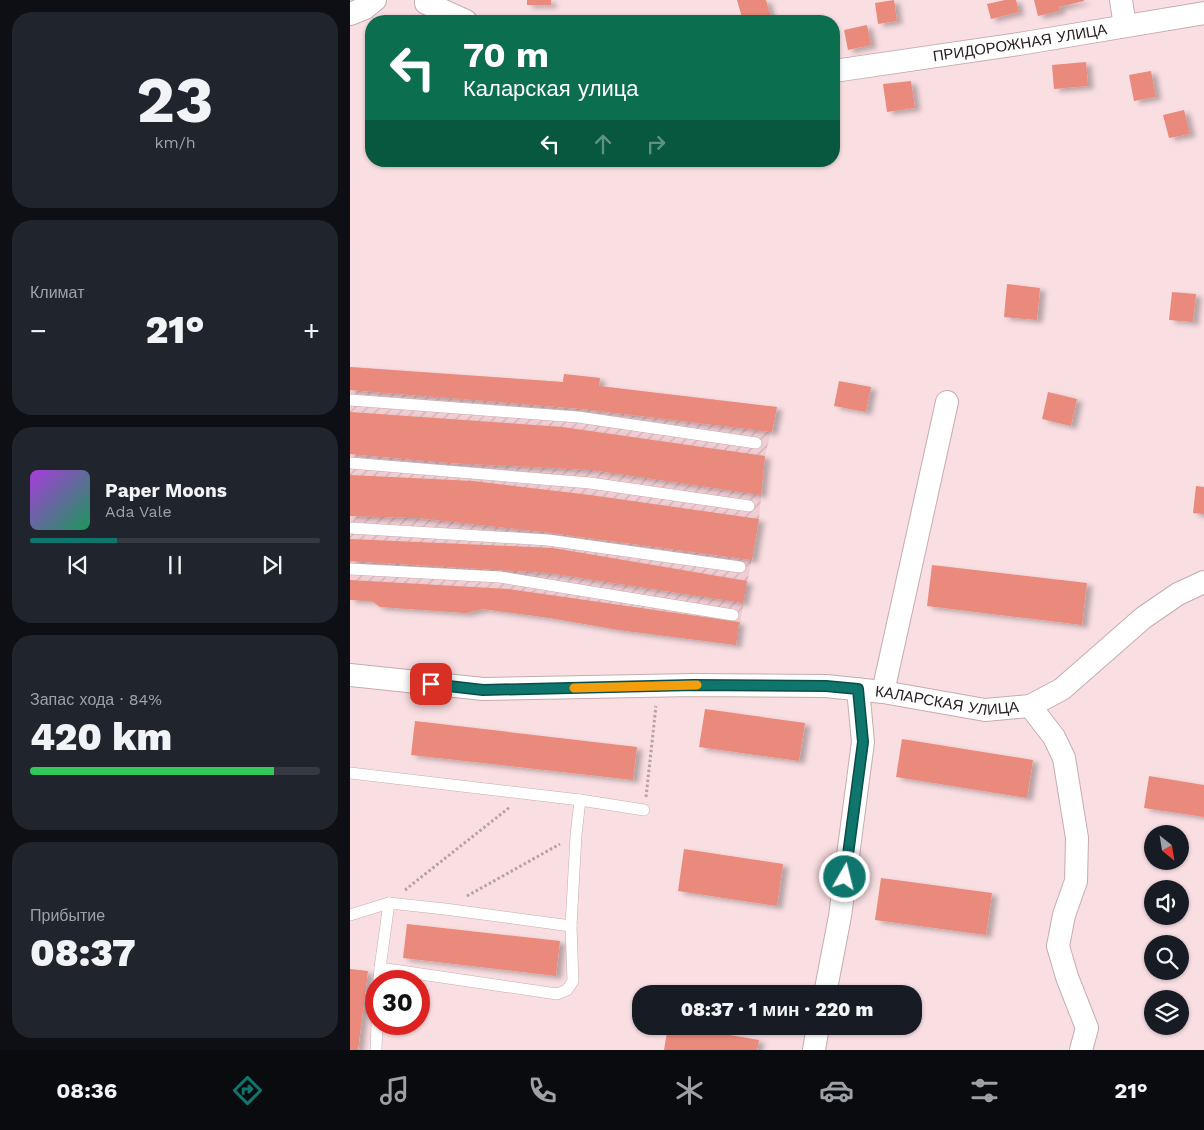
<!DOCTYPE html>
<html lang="ru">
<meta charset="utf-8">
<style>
:root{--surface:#171b24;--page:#20242c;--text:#f1f3f6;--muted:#9ea1a6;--line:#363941;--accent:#0f766e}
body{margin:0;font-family:"Work Sans",sans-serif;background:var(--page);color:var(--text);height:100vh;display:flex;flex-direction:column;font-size:19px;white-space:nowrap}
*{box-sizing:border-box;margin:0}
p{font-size:16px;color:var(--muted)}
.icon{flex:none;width:28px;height:28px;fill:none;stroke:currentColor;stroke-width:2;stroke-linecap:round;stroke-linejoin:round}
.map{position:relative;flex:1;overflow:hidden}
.side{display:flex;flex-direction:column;gap:12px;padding:12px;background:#0d0f14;width:350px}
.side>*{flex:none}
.hud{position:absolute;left:15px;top:15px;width:475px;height:152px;border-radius:20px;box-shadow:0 1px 4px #0004;background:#0b6e4f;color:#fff;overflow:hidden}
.needle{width:32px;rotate:150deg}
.fabs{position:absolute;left:794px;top:825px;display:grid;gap:10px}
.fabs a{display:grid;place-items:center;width:45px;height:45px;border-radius:50%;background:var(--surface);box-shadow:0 1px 4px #0004;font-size:25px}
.speed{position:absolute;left:15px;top:970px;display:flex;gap:10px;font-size:25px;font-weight:700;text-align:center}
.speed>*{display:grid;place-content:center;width:65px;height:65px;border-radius:50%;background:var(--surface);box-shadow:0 1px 4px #0004;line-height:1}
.speed .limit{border:8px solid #d22;background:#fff;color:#111}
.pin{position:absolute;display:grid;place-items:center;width:42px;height:42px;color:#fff;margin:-21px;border-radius:10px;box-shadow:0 2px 8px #0006}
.me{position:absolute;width:55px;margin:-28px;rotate:8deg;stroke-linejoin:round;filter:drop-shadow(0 0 4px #0008)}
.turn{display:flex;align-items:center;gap:18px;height:105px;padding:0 15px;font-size:22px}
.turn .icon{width:65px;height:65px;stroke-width:2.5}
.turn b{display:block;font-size:35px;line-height:42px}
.lanes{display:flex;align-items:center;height:48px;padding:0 15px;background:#0003;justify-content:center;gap:25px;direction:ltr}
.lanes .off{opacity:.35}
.big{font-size:38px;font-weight:800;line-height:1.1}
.side .card{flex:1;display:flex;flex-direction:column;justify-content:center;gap:8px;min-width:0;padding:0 18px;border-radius:20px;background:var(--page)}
.side .dial{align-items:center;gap:0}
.dial b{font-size:65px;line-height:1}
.song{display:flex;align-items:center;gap:15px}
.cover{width:60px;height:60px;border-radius:8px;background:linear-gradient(135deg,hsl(280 70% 55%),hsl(150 70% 35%))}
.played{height:5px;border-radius:2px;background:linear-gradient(90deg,var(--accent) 30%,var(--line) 30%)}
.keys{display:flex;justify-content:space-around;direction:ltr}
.heat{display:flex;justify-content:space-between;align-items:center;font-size:28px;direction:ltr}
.charge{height:8px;border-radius:4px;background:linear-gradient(90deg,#34c759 84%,var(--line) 0)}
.trip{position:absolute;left:282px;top:985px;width:290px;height:50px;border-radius:20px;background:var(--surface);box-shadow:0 1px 4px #0004;font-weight:800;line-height:50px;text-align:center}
.tab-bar{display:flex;height:80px;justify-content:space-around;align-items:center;background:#090b0e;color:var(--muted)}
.tab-bar .icon{width:35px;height:35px}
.tab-bar .current{color:var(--accent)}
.tab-bar b{font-size:22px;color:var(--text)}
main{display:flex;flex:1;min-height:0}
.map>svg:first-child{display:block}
.industrial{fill:url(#industrial-furrows)}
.building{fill:#ea8a7b;filter:url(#shadow)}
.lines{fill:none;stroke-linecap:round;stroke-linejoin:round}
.service-casing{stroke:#c6acb0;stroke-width:12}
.minor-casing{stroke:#c6acb0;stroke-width:24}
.path{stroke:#b6a1a4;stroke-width:3;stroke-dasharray:2.5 2.5;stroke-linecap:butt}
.service{stroke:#fff;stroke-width:11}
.minor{stroke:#fff;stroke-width:22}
.route-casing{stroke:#0a4d48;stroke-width:12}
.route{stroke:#0f766e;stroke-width:9}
.slow{stroke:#f59e0b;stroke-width:9}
.labels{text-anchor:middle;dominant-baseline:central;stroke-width:4.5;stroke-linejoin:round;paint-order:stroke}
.street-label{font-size:15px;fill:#292021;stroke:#ffeef1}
</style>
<main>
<section class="side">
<div class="card dial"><b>23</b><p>km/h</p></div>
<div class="card"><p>Климат</p>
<div class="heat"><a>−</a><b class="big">21°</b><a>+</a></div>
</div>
<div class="card">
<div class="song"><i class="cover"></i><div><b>Paper Moons</b><p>Ada Vale</p></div></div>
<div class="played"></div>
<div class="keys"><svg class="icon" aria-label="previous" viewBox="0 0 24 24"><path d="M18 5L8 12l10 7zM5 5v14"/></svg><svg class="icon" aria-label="pause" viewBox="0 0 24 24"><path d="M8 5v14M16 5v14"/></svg><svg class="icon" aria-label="next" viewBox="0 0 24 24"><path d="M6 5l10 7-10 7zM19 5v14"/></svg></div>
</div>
<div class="card"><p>Запас хода · 84%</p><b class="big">420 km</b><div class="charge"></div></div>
<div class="card"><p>Прибытие</p><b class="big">08:37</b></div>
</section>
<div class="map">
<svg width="854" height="1050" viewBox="0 0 854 1050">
<defs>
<pattern id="industrial-furrows" width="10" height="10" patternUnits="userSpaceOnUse" patternTransform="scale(1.25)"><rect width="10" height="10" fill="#f2ced4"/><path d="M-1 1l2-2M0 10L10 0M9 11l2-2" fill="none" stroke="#d0b1b6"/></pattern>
<filter id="shadow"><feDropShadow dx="5.5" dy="3" stdDeviation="2.5" flood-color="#0004"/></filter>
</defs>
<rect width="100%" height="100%" fill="#f9dee2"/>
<!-- industrial -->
<path class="industrial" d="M0,367L213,382L214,374L250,378L249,386L427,407L415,456L409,519L386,645L269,630L200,618L133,609L116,613L30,607L22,601L0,600Z"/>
<!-- building -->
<g class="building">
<rect x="177" y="0" width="24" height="5"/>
<path d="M387,0H416L422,21H393Z"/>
<path d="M544,0L547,21L528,24L525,3Z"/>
<path d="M655,0H666L669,12L641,19L637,4Z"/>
<path d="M684,0H734V1L709,7L710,11L688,16Z"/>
<path d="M517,25L521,45L498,50L494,30Z"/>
<path d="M736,62L738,86L704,89L702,65Z"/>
<path d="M801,71L806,97L784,101L779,75Z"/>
<path d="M561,81L565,108L537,112L533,84Z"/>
<path d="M21,91V115H20L16,93Z"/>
<path d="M834,110L840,134L819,138L813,115Z"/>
<path d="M657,284L690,288L687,320L654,317Z"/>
<path d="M822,292L846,294L843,322L819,320Z"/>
<path d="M0,367L213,382L214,374L250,378L249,386L427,407L422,432L233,409L0,390Z"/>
<path d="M489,381L521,387L516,412L484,406Z"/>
<path d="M698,392L727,399L721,426L692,419Z"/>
<path d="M0,412L212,427L415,456L411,495L242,470L100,463L0,454Z"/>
<path d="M0,475L123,481L240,495L409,519L402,560L194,532L68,518L0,516Z"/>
<path d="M846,486L854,487V514L843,513Z"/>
<path d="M0,539L203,548L397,581L393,603L199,573L0,561Z"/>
<path d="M582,565L737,583L732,625L577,606Z"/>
<path d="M0,580L158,589L389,622L386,645L269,630L200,618L133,609L116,613L30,607L22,601L0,600Z"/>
<path d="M355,709L455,723L449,761L349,747Z"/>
<path d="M65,721L287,747L283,780L61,755Z"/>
<path d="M552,739L683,760L677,798L546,777Z"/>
<path d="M799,776L854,785V817L794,808Z"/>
<path d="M334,849L433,864L427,906L328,891Z"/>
<path d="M531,878L642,893L636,935L525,920Z"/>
<path d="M57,924L210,941L206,976L53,958Z"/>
<path d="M0,969L18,971L8,1050H0Z"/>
<path d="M318,1026H327L409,1040L407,1050H314Z"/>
</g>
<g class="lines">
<defs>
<g id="service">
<path d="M0,400L228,417L406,443"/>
<path d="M0,463L240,483L399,506"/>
<path d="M0,528L198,540L390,567"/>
<path d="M0,569L150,577L383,615"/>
<path d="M0,773L230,800L294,810"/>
<path d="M39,903L30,968L207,994L217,990L223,981L221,926L226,835L230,800"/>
<path d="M0,915L39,903L95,909L221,926"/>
<path d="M29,981L30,968"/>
<path d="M26,1050L27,1024"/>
</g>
<g id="minor">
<path d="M76,0V3L116,21"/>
<path d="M771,0L775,26"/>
<path d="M0,14L15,8L25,0"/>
<path id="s1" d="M484,71L675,43L854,13"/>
<path id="s2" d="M0,675L133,689L343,685L476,686L533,692L635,710L680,706L712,689L793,618L828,594L854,582"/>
<path d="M533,692L597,402"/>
<path d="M680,706L704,737L714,758L727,838L726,881L714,915L708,946L717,977L737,1028L731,1050"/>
<path d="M475,994L490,916L513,742L508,689"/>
<path d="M464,1050L468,1026"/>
</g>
</defs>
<!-- service casing -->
<use href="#service" class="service-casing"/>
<!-- minor casing -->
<use href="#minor" class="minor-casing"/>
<!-- path -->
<g class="path">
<path d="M296,797L306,706"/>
<path d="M55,890L160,807"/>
<path d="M117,896L210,844"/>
</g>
<!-- service -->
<use href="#service" class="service"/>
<!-- minor -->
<use href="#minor" class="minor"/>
</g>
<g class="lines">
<defs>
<path id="route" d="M81,684L133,690L343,685L476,686L508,689L513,742L495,877"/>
</defs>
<!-- route casing -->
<use href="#route" class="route-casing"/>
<!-- route -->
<use href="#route" class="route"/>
<!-- slow -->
<path class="slow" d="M224,688L347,685"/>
</g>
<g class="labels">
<!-- street labels -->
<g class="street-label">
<text stroke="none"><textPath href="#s1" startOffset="188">ПРИДОРОЖНАЯ УЛИЦА</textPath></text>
<text stroke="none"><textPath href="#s2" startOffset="599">КАЛАРСКАЯ УЛИЦА</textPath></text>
</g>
</g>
</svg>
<div class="fabs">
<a><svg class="needle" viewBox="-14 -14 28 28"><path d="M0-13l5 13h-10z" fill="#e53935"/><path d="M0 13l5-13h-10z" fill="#9ea1a6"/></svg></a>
<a><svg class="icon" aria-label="sound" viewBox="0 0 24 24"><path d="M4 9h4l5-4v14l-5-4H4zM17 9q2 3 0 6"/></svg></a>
<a><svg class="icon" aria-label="search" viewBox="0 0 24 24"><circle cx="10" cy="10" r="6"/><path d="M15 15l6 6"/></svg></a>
<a><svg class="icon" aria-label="layers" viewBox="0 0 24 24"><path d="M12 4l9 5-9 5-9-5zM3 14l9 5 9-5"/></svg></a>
</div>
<div class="speed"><div class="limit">30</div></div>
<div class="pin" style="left:81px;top:684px;background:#d93025"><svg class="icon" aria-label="arrive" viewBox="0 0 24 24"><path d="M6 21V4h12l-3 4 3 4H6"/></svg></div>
<svg class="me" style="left:495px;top:877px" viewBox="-20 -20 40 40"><circle r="17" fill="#0f766e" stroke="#fff" stroke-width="3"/><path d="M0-11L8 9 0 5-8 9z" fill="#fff"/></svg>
<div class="trip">08:37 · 1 мин · 220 m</div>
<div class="hud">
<div class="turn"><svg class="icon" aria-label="left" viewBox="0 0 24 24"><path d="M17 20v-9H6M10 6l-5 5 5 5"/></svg><div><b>70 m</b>Каларская улица</div></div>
<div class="lanes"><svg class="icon" aria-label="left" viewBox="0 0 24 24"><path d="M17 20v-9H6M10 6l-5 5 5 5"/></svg><svg class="icon off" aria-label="ahead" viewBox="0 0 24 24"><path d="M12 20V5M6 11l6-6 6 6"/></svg><svg class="icon off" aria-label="right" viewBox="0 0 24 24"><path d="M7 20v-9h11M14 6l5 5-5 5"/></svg></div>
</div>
</div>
</main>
<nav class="tab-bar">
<b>08:36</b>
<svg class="icon current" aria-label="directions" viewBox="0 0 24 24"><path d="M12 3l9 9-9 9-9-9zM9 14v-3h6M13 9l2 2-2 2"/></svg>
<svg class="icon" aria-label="music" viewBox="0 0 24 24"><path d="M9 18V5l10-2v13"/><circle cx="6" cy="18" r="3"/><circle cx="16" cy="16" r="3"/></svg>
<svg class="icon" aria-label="phone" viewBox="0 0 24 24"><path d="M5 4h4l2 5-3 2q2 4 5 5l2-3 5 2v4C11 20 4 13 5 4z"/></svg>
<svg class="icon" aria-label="climate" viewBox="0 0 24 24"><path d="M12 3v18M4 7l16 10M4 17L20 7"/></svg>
<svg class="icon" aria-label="car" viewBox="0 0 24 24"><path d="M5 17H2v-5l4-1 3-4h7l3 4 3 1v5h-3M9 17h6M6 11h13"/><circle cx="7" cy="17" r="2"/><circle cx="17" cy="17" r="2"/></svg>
<svg class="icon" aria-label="filters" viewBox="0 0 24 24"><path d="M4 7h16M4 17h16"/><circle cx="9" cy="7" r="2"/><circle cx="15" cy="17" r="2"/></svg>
<b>21°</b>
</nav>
